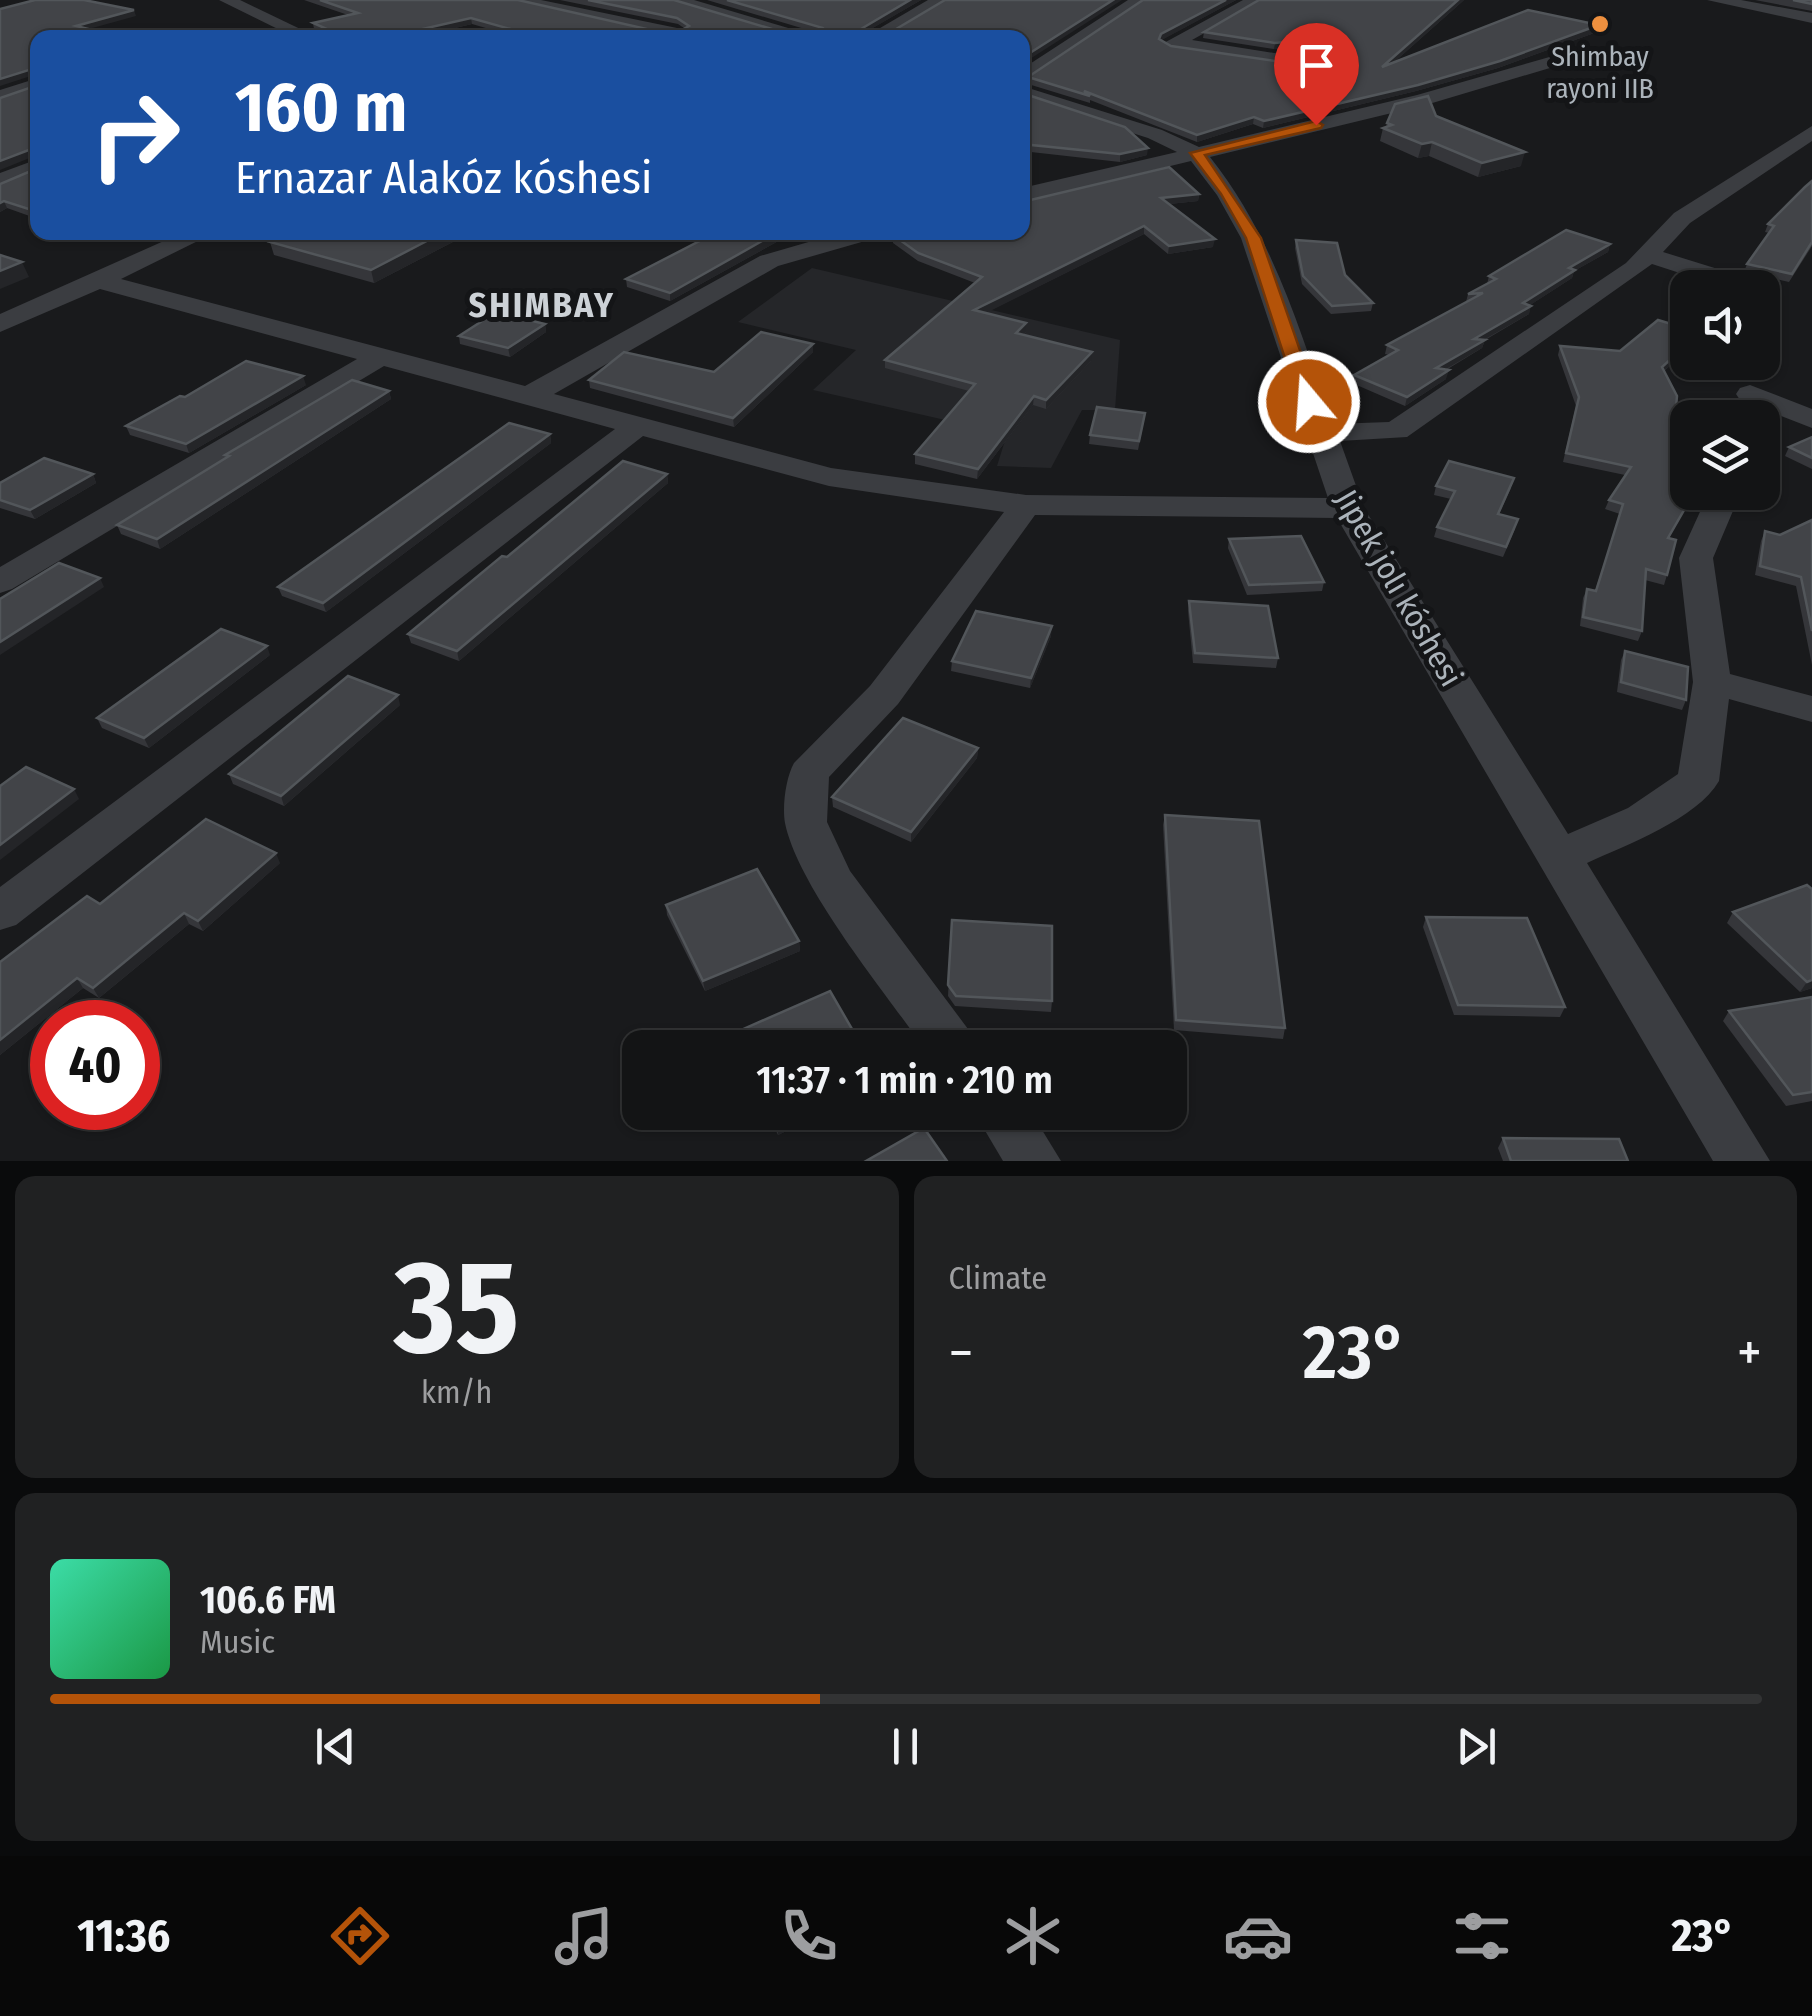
<!DOCTYPE html>
<meta charset="utf-8">
<style>
:root{--surface:#131415;--page:#202122;--text:#f1f3f6;--muted:#9d9ea0;--line:#323334;--accent:#b45309}
body{margin:0;font-family:"Fira Sans Condensed",sans-serif;background:var(--page);color:var(--text);height:100vh;display:flex;flex-direction:column;font-size:38px;white-space:nowrap}
*{box-sizing:border-box;margin:0}
p{font-size:32px;color:var(--muted)}
.icon{flex:none;width:55px;height:55px;fill:none;stroke:currentColor;stroke-width:2;stroke-linecap:round;stroke-linejoin:round}
.map{position:relative;height:1161px;overflow:hidden}
.panel{display:flex;flex-direction:column;gap:15px;padding:15px;background:#0a0b0c;flex:1}
.panel>*{flex:none}
.top-card{position:absolute;left:30px;top:30px;width:1000px;height:210px;border-radius:20px;box-shadow:0 2px 8px #0004,0 0 0 2px var(--line);background:#1a4fa0;color:#fff;overflow:hidden}
.fabs{position:absolute;left:1670px;top:270px;display:grid;gap:20px}
.fabs a{display:grid;place-items:center;width:110px;height:110px;border-radius:20px;background:var(--surface);box-shadow:0 2px 8px #0004,0 0 0 2px var(--line);font-size:50px}
.speed{position:absolute;left:30px;top:1000px;display:flex;gap:20px;font-size:50px;font-weight:700;text-align:center}
.speed>*{display:grid;place-content:center;width:130px;height:130px;border-radius:50%;background:var(--surface);box-shadow:0 2px 8px #0004,0 0 0 2px var(--line);line-height:1}
.speed .limit{border:15px solid #d22;background:#fff;color:#111}
.pin{position:absolute;display:grid;place-items:center;width:85px;height:85px;color:#fff;margin:-102px -42px;border-radius:50% 50% 50% 0;rotate:-45deg;box-shadow:0 0 10px #0007}
.pin .icon{rotate:45deg}
.me{position:absolute;width:110px;margin:-55px;rotate:342deg;stroke-linejoin:round;filter:drop-shadow(0 0 8px #0008)}
.turn{display:flex;align-items:center;gap:35px;height:210px;padding:0 40px;font-size:45px}
.turn .icon{width:130px;height:130px;stroke-width:2.5}
.turn b{display:block;font-size:70px;line-height:85px}
.big{font-size:75px;font-weight:600;line-height:1.1}
.panel .card{flex:1;display:flex;flex-direction:column;justify-content:center;gap:15px;min-width:0;padding:0 35px;border-radius:20px;background:var(--page)}
.panel .dial{align-items:center;gap:0}
.dial b{font-size:130px;line-height:1}
.song{display:flex;align-items:center;gap:30px}
.cover{width:120px;height:120px;border-radius:15px;background:linear-gradient(135deg,hsl(160 70% 55%),hsl(140 70% 35%))}
.played{height:10px;border-radius:5px;background:linear-gradient(90deg,var(--accent) 45%,var(--line) 45%)}
.keys{display:flex;justify-content:space-around;direction:ltr}
.heat{display:flex;justify-content:space-between;align-items:center;font-size:55px;direction:ltr}
.panel .tiles{flex:1;display:grid;gap:15px;grid-template-columns:1fr 1fr}
.card:last-child{grid-column:span 2}
.trip{position:absolute;left:622px;top:1030px;width:565px;height:100px;border-radius:20px;background:var(--surface);box-shadow:0 2px 8px #0004,0 0 0 2px var(--line);font-weight:600;line-height:100px;text-align:center}
.dock{display:flex;height:160px;justify-content:space-around;align-items:center;background:#080808;color:var(--muted)}
.dock .icon{width:70px;height:70px}
.dock .on{color:var(--accent)}
.dock b{font-size:45px;color:var(--text)}
.map>svg:first-child{display:block}
.built{fill:#252629}
.lines{fill:none;stroke-linecap:round;stroke-linejoin:round}
.minor{fill:#3b3d41;fill-rule:evenodd}
.wall{fill:#35363a}
.shaded-wall{fill:#242528}
.building{fill:#424448;stroke:#52565a;stroke-width:2.5}
.route{fill:#b45309;stroke:#753606;stroke-width:2.5}
.poi-dot{fill:#ee903f;stroke:#141517;stroke-width:4}
.labels{text-anchor:middle;dominant-baseline:central;stroke-width:10;stroke-linejoin:round;paint-order:stroke}
.far-poi-label{font-size:28px;fill:#acb4bb;stroke:#141517}
.street-label{font-size:32px;fill:#acb4bb;stroke:#141517}
.far-district-label{font-size:35px;font-weight:bold;letter-spacing:2.5px;fill:#cdd2d7;stroke:#141517}
</style>
<div class="map">
<svg width="1812" height="1161" viewBox="0 0 1812 1161">
<rect width="100%" height="100%" fill="#191a1c"/>
<!-- built -->
<path class="built" d="M812,268L1120,340L1115,410H1082L1051,468L997,466L1007,434L813,390L856,350L738,322Z"/>
<g class="lines">
<!-- minor -->
<g class="minor">
<path d="M219,0H240L319,38H296Z"/>
<path d="M510,0H541L677,28L686,33L674,38Z"/>
<path d="M668,0H694L822,38H793Z"/>
<path d="M928,0H948L884,38H863Z"/>
<path d="M1128,0H1147L1022,83V69Z"/>
<path d="M1243,0H1263L1192,40L1274,53L1333,47L1342,52L1313,62L1274,64L1171,49L1162,44Z"/>
<path d="M1707,0H1741L1812,13V23Z"/>
<path d="M1574,50L1583,55L1580,59L1429,104L1210,157C1274,238 1298,327 1333,424L1389,422L1626,263L1674,213L1812,126V141L1690,223L1663,252L1763,283L1767,288L1763,293L1762,288H1726L1652,264L1407,437L1340,441L1364,508L1568,834L1628,808L1678,774L1693,682L1679,558L1709,492H1741L1713,558L1730,674L1812,696V722L1729,699L1719,781C1697,819 1626,845 1587,863L1770,1161H1713L1337,518L1035,515L898,704L829,777L827,822L850,871L971,1033L978,1048H924C885,992 798,887 785,823C782,806 786,777 794,763L870,686L1004,512L829,486L643,436L16,925L0,930V887L615,429L384,366L12,589L0,593V567L357,359L100,289L0,332V314L184,232H216L121,279L525,386L760,256L843,232H882L879,237L778,266L554,394L831,468L1026,495L1328,498L1241,238L1217,195L1191,161L1022,202V188L1177,152L1148,138L1022,98V86L1162,130L1199,147L1417,95Z"/>
<path d="M38,78V89L0,102V90Z"/>
<path d="M38,159V173L0,188V173Z"/>
<path d="M1750,385L1812,409V428L1740,400L1736,394L1740,388Z"/>
<path d="M974,1112H1031L1061,1161H1003Z"/>
</g>
</g>
<!-- wall -->
<g class="wall">
<path d="M304,0H518L673,35L684,28L678,24L560,0H674L792,35L818,33L707,0H921L862,34L1022,38H520L472,24L413,38H334L314,29L313,23L348,15Z"/>
<path d="M1143,0H1236L1161,40L1171,46L1275,61L1315,59L1340,50L1333,43L1274,49L1203,38L1204,32L1464,0L1393,63L1599,25L1597,32L1498,68L1416,91L1263,128L1253,124L1197,142L1090,100V103L1028,84V77Z"/>
<path d="M1755,0H1812V11Z"/>
<path d="M1022,93L1147,155L1120,162L1022,151Z"/>
<path d="M1436,116L1521,166L1478,177L1429,156L1418,158L1380,141L1383,128L1386,127L1387,123Z"/>
<path d="M38,168V219L7,208L0,212V184Z"/>
<path d="M1812,181V246L1789,282L1744,272L1747,264L1769,233L1765,232L1768,224Z"/>
<path d="M1199,194L1198,201L1169,204L1213,247L1168,254L1144,234L985,313L1026,323V332L1023,335L1091,361L1046,409L1033,405L977,479L915,464V454L969,391L885,368V360L975,283L918,261L893,243V235L899,234L897,232H1022Z"/>
<path d="M78,232H129L105,242Z"/>
<path d="M472,232L374,283L274,255L270,242Z"/>
<path d="M717,232H781L782,239L670,301L627,287L626,279Z"/>
<path d="M1296,240L1373,303L1371,311L1331,314L1302,284L1295,248Z"/>
<path d="M1610,244L1608,252L1574,271L1572,278L1530,305L1529,314L1485,340L1482,348L1446,370V379L1405,406L1352,383L1354,375L1389,355L1385,354L1387,345L1466,302L1468,294L1487,284L1489,276Z"/>
<path d="M545,324L546,332L510,357L460,344L459,336Z"/>
<path d="M1688,336L1679,358L1664,371L1672,453L1686,496L1691,498L1669,538L1667,575L1664,585L1645,580L1642,631L1638,641L1580,626L1583,598L1587,589L1595,591L1620,514L1605,509L1609,500L1625,475L1563,462L1576,406L1558,355L1560,346L1620,351Z"/>
<path d="M813,344V352L734,427L590,388L589,380L714,372Z"/>
<path d="M306,385L189,453L130,435L126,426L185,397Z"/>
<path d="M389,391L391,399L160,549L121,534L117,525L226,458L225,455Z"/>
<path d="M1144,421L1138,450L1089,444L1090,435Z"/>
<path d="M550,434L551,443L326,612L282,596L278,587Z"/>
<path d="M1812,437V469L1785,456L1789,447Z"/>
<path d="M93,474L96,483L35,519L0,508V483Z"/>
<path d="M667,474L668,483L459,661L411,643L408,634L507,557Z"/>
<path d="M1436,486L1511,488L1499,514L1515,529L1503,557L1434,537L1437,527L1451,499L1434,495Z"/>
<path d="M1812,520V665L1796,586L1755,575L1761,541L1765,531L1780,535Z"/>
<path d="M1229,539L1324,582L1322,591L1247,595L1228,548Z"/>
<path d="M1189,601L1278,658L1276,668L1193,663L1188,611Z"/>
<path d="M1051,636L1030,688L951,671L952,661Z"/>
<path d="M1625,651L1686,700L1682,710L1617,692L1621,660Z"/>
<path d="M270,655L149,748L102,728L97,718Z"/>
<path d="M400,705L284,806L233,784L229,774Z"/>
<path d="M978,748L977,758L911,842L833,807L832,797Z"/>
<path d="M1165,815L1285,1028L1283,1039L1174,1030L1163,825Z"/>
<path d="M280,863L203,931L189,924L99,998L83,988L0,1055V962L100,904Z"/>
<path d="M666,905L799,941L800,951L705,991L667,915Z"/>
<path d="M1733,912L1812,988L1800,992L1727,923Z"/>
<path d="M1426,917L1565,1007L1560,1017L1454,1015L1423,927Z"/>
<path d="M952,920L1052,1001L1051,1012L955,1006L948,996Z"/>
<path d="M1812,997V1101L1786,1106L1723,1021L1729,1011Z"/>
<path d="M767,1112H826L778,1135Z"/>
<path d="M1503,1138L1628,1161H1503L1498,1148Z"/>
</g>
<!-- shaded-wall -->
<g class="shaded-wall">
<path d="M910,0H921L861,35V38V29Z"/>
<path d="M1113,0H1122L1022,64V58Z"/>
<path d="M1226,0H1236L1160,41L1158,45L1161,34Z"/>
<path d="M1458,0H1464L1381,74L1382,67Z"/>
<path d="M134,10L136,16L78,32L76,26Z"/>
<path d="M471,18L472,24L413,38H383Z"/>
<path d="M1599,25L1597,32L1498,68L1416,91L1263,128L1264,121Z"/>
<path d="M1334,37L1333,43L1274,49L1275,43Z"/>
<path d="M35,68L37,74L0,86V79Z"/>
<path d="M1254,117L1253,124L1197,142V135Z"/>
<path d="M1432,142L1429,156L1418,158L1422,144Z"/>
<path d="M34,148L37,155L0,170V161Z"/>
<path d="M1148,148L1147,155L1120,162V154Z"/>
<path d="M1525,152L1521,166L1478,177L1482,163Z"/>
<path d="M1199,194L1198,201L1160,205L1161,198Z"/>
<path d="M4,201L7,208L0,212V203Z"/>
<path d="M1144,226V234L974,319V310Z"/>
<path d="M107,232H129L105,242L103,234Z"/>
<path d="M444,232H472L374,283L371,270Z"/>
<path d="M778,232H781L782,239L670,301V293Z"/>
<path d="M1215,239L1213,247L1168,254L1169,246Z"/>
<path d="M1610,244L1608,252L1574,271L1572,278L1521,311L1523,303L1569,268Z"/>
<path d="M22,262L29,277L0,289V271Z"/>
<path d="M1531,306L1529,314L1480,342L1485,340L1482,348L1434,376L1436,368L1474,339Z"/>
<path d="M1026,323V332L1016,342V333Z"/>
<path d="M545,324L546,332L510,357L508,348Z"/>
<path d="M813,344V352L734,427L733,418Z"/>
<path d="M1682,349L1679,358L1659,375L1662,367Z"/>
<path d="M1092,352L1091,361L1046,409V400Z"/>
<path d="M1449,370L1446,379L1405,406L1407,397Z"/>
<path d="M303,376L306,385L189,453L186,444Z"/>
<path d="M389,391L391,399L160,549L157,539Z"/>
<path d="M1034,396L1033,405L977,479L978,469Z"/>
<path d="M550,434L551,443L326,612L323,603Z"/>
<path d="M93,474L96,483L35,519L30,510Z"/>
<path d="M667,474L668,483L459,661L457,651Z"/>
<path d="M100,578L104,587L0,655V642Z"/>
<path d="M1052,626L1051,636L1030,688L1031,678Z"/>
<path d="M267,646L270,655L149,748L144,738Z"/>
<path d="M398,695L400,705L284,806L281,796Z"/>
<path d="M978,748L977,758L911,842V832Z"/>
<path d="M74,789L79,799L0,860V845Z"/>
<path d="M276,853L280,863L203,931L198,921Z"/>
<path d="M184,913L189,924L99,998L93,988Z"/>
<path d="M799,941L800,951L705,991L703,981Z"/>
<path d="M77,978L83,988L0,1055V1040Z"/>
<path d="M1812,980V988L1800,992L1807,982Z"/>
<path d="M803,1112H826L778,1135V1125Z"/>
</g>
<!-- building -->
<g class="building">
<path d="M35,0H84L134,10L76,26L125,38H38V70L35,68L0,79V9Z"/>
<path d="M320,0H518L673,35L689,26L677,18L588,0H674L792,35L826,32L823,28L727,0H910L861,29L860,34L886,35L945,0H1113L1022,58V38H542L471,18L383,38H347L313,23L358,13Z"/>
<path d="M1143,0H1226L1161,34L1159,39L1171,46L1275,61L1315,59L1347,47L1334,37L1275,43L1204,32L1259,0H1458L1382,67L1528,10L1599,25L1500,61L1418,85L1264,121L1254,117L1197,135L1084,91L1090,96L1028,77Z"/>
<path d="M1793,0H1812V4Z"/>
<path d="M38,85V151L34,148L0,161V98Z"/>
<path d="M1022,93L1125,127L1148,148L1120,154L1022,144Z"/>
<path d="M1428,96L1436,116L1525,152L1482,163L1432,142L1422,144L1383,128L1392,125L1387,123L1395,104Z"/>
<path d="M1169,167L1199,194L1161,198L1215,239L1169,246L1144,226L974,310L1026,323L1016,333L1092,352L1046,400L1034,396L978,469L915,454L975,384L885,360L982,277L918,253L893,235L904,232H1022V202Z"/>
<path d="M38,168V212L4,201L0,203V184Z"/>
<path d="M1812,181V242L1792,274L1747,264L1774,226L1768,224L1805,187Z"/>
<path d="M1566,230L1610,244L1569,268L1575,270L1523,303L1531,306L1474,339L1485,340L1436,368L1449,370L1407,397L1354,375L1398,350L1387,345L1483,293L1468,294L1496,279L1489,276Z"/>
<path d="M290,232H444L371,270L270,242Z"/>
<path d="M717,232H778L670,293L626,279Z"/>
<path d="M1296,240L1337,243L1345,275L1373,303L1332,306L1303,276Z"/>
<path d="M0,255L22,262L0,271Z"/>
<path d="M496,312L545,324L508,348L459,336Z"/>
<path d="M1658,320L1688,329V336L1682,349L1662,367L1677,396L1672,453L1688,457L1686,496L1691,498L1668,538L1676,540L1667,575L1646,569L1642,631L1583,617L1587,589L1596,591L1623,504L1609,500L1631,467L1566,453L1579,397L1560,346L1620,351Z"/>
<path d="M761,332L813,344L733,418L589,380L624,352L714,372Z"/>
<path d="M246,361L303,376L186,444L126,426L180,396L185,397Z"/>
<path d="M352,380L389,391L157,539L117,525L229,456L225,455Z"/>
<path d="M1097,407L1145,413L1139,441L1090,435Z"/>
<path d="M509,423L550,434L323,603L278,587Z"/>
<path d="M1812,437V458L1789,447Z"/>
<path d="M44,458L93,474L30,510L0,500V483Z"/>
<path d="M623,461L667,474L457,651L408,634L502,556L507,557Z"/>
<path d="M1449,461L1514,478L1498,514L1518,519L1506,547L1437,527L1455,491L1436,486Z"/>
<path d="M1812,520V631L1801,577L1760,566L1765,531L1780,535Z"/>
<path d="M1301,536L1324,582L1249,585L1229,539Z"/>
<path d="M59,563L100,578L0,642V599Z"/>
<path d="M1189,601L1268,606L1278,658L1195,653Z"/>
<path d="M976,611L1052,626L1031,678L952,661Z"/>
<path d="M221,629L267,646L144,738L97,718Z"/>
<path d="M1625,651L1688,667L1686,700L1621,682Z"/>
<path d="M348,676L398,695L281,796L229,774Z"/>
<path d="M903,718L978,748L911,832L832,797Z"/>
<path d="M26,767L74,789L0,845V786Z"/>
<path d="M1165,815L1259,821L1285,1028L1176,1020Z"/>
<path d="M206,819L276,853L198,921L184,913L93,988L77,978L0,1040V962L87,896L100,904Z"/>
<path d="M757,869L799,941L703,981L666,905Z"/>
<path d="M1807,885L1812,889V980L1807,982L1733,912Z"/>
<path d="M1426,917L1527,918L1565,1007L1458,1005Z"/>
<path d="M952,920L1052,926V1001L956,996L948,985Z"/>
<path d="M830,991L863,1048H739L732,1034Z"/>
<path d="M1812,997V1092L1793,1095L1729,1011Z"/>
<path d="M772,1112H803L778,1125Z"/>
<path d="M924,1128L947,1161H866Z"/>
<path d="M1503,1138L1619,1139L1628,1161H1511Z"/>
</g>
<!-- route -->
<path class="route" d="M1316,121L1323,125L1321,128L1205,155L1261,238L1318,402L1309,407L1299,402L1246,238L1221,194L1190,153Z"/>
<!-- markers -->
<circle class="poi-dot" cx="1600" cy="24" r="10"/>
<g class="labels">
<!-- far-poi labels -->
<g class="far-poi-label">
<text x="1600" y="56">Shimbay<tspan x="1600" dy="32">rayoni IIB</tspan></text>
</g>
<!-- street labels -->
<g class="street-label">
<text transform="translate(1399 588) rotate(60)">Jipek jolı kóshesi</text>
</g>
<!-- far-district labels -->
<g class="far-district-label">
<text x="542" y="305">SHIMBAY</text>
</g>
</g>
</svg>
<div class="fabs">
<a><svg class="icon" aria-label="sound" viewBox="0 0 24 24"><path d="M4 9h4l5-4v14l-5-4H4zM17 9q2 3 0 6"/></svg></a>
<a><svg class="icon" aria-label="layers" viewBox="0 0 24 24"><path d="M12 4l9 5-9 5-9-5zM3 14l9 5 9-5"/></svg></a>
</div>
<div class="speed"><div class="limit">40</div></div>
<div class="pin" style="left:1316px;top:125px;background:#d93025"><svg class="icon" aria-label="arrive" viewBox="0 0 24 24"><path d="M6 21V4h12l-3 4 3 4H6"/></svg></div>
<svg class="me" style="left:1309px;top:402px" viewBox="-20 -20 40 40"><circle r="17" fill="#b45309" stroke="#fff" stroke-width="3"/><path d="M0-11L8 9 0 5-8 9z" fill="#fff"/></svg>
<div class="trip">11:37 · 1 min · 210 m</div>
<div class="top-card">
<div class="turn"><svg class="icon" aria-label="right" viewBox="0 0 24 24"><path d="M7 20v-9h11M14 6l5 5-5 5"/></svg><div><b>160 m</b>Ernazar Alakóz kóshesi</div></div>
</div>
</div>
<section class="panel">
<div class="tiles">
<div class="card dial"><b>35</b><p>km/h</p></div>
<div class="card"><p>Climate</p>
<div class="heat"><a>−</a><b class="big">23°</b><a>+</a></div>
</div>
<div class="card">
<div class="song"><i class="cover"></i><div><b>106.6 FM</b><p>Music</p></div></div>
<div class="played"></div>
<div class="keys"><svg class="icon" aria-label="previous" viewBox="0 0 24 24"><path d="M18 5L8 12l10 7zM5 5v14"/></svg><svg class="icon" aria-label="pause" viewBox="0 0 24 24"><path d="M8 5v14M16 5v14"/></svg><svg class="icon" aria-label="next" viewBox="0 0 24 24"><path d="M6 5l10 7-10 7zM19 5v14"/></svg></div>
</div>
</div>
</section>
<nav class="dock">
<b>11:36</b>
<svg class="icon on" aria-label="directions" viewBox="0 0 24 24"><path d="M12 3l9 9-9 9-9-9zM9 14v-3h6M13 9l2 2-2 2"/></svg>
<svg class="icon" aria-label="music" viewBox="0 0 24 24"><path d="M9 18V5l10-2v13"/><circle cx="6" cy="18" r="3"/><circle cx="16" cy="16" r="3"/></svg>
<svg class="icon" aria-label="phone" viewBox="0 0 24 24"><path d="M5 4h4l2 5-3 2q2 4 5 5l2-3 5 2v4C11 20 4 13 5 4z"/></svg>
<svg class="icon" aria-label="climate" viewBox="0 0 24 24"><path d="M12 3v18M4 7l16 10M4 17L20 7"/></svg>
<svg class="icon" aria-label="car" viewBox="0 0 24 24"><path d="M5 17H2v-5l4-1 3-4h7l3 4 3 1v5h-3M9 17h6M6 11h13"/><circle cx="7" cy="17" r="2"/><circle cx="17" cy="17" r="2"/></svg>
<svg class="icon" aria-label="filters" viewBox="0 0 24 24"><path d="M4 7h16M4 17h16"/><circle cx="9" cy="7" r="2"/><circle cx="15" cy="17" r="2"/></svg>
<b>23°</b>
</nav>
